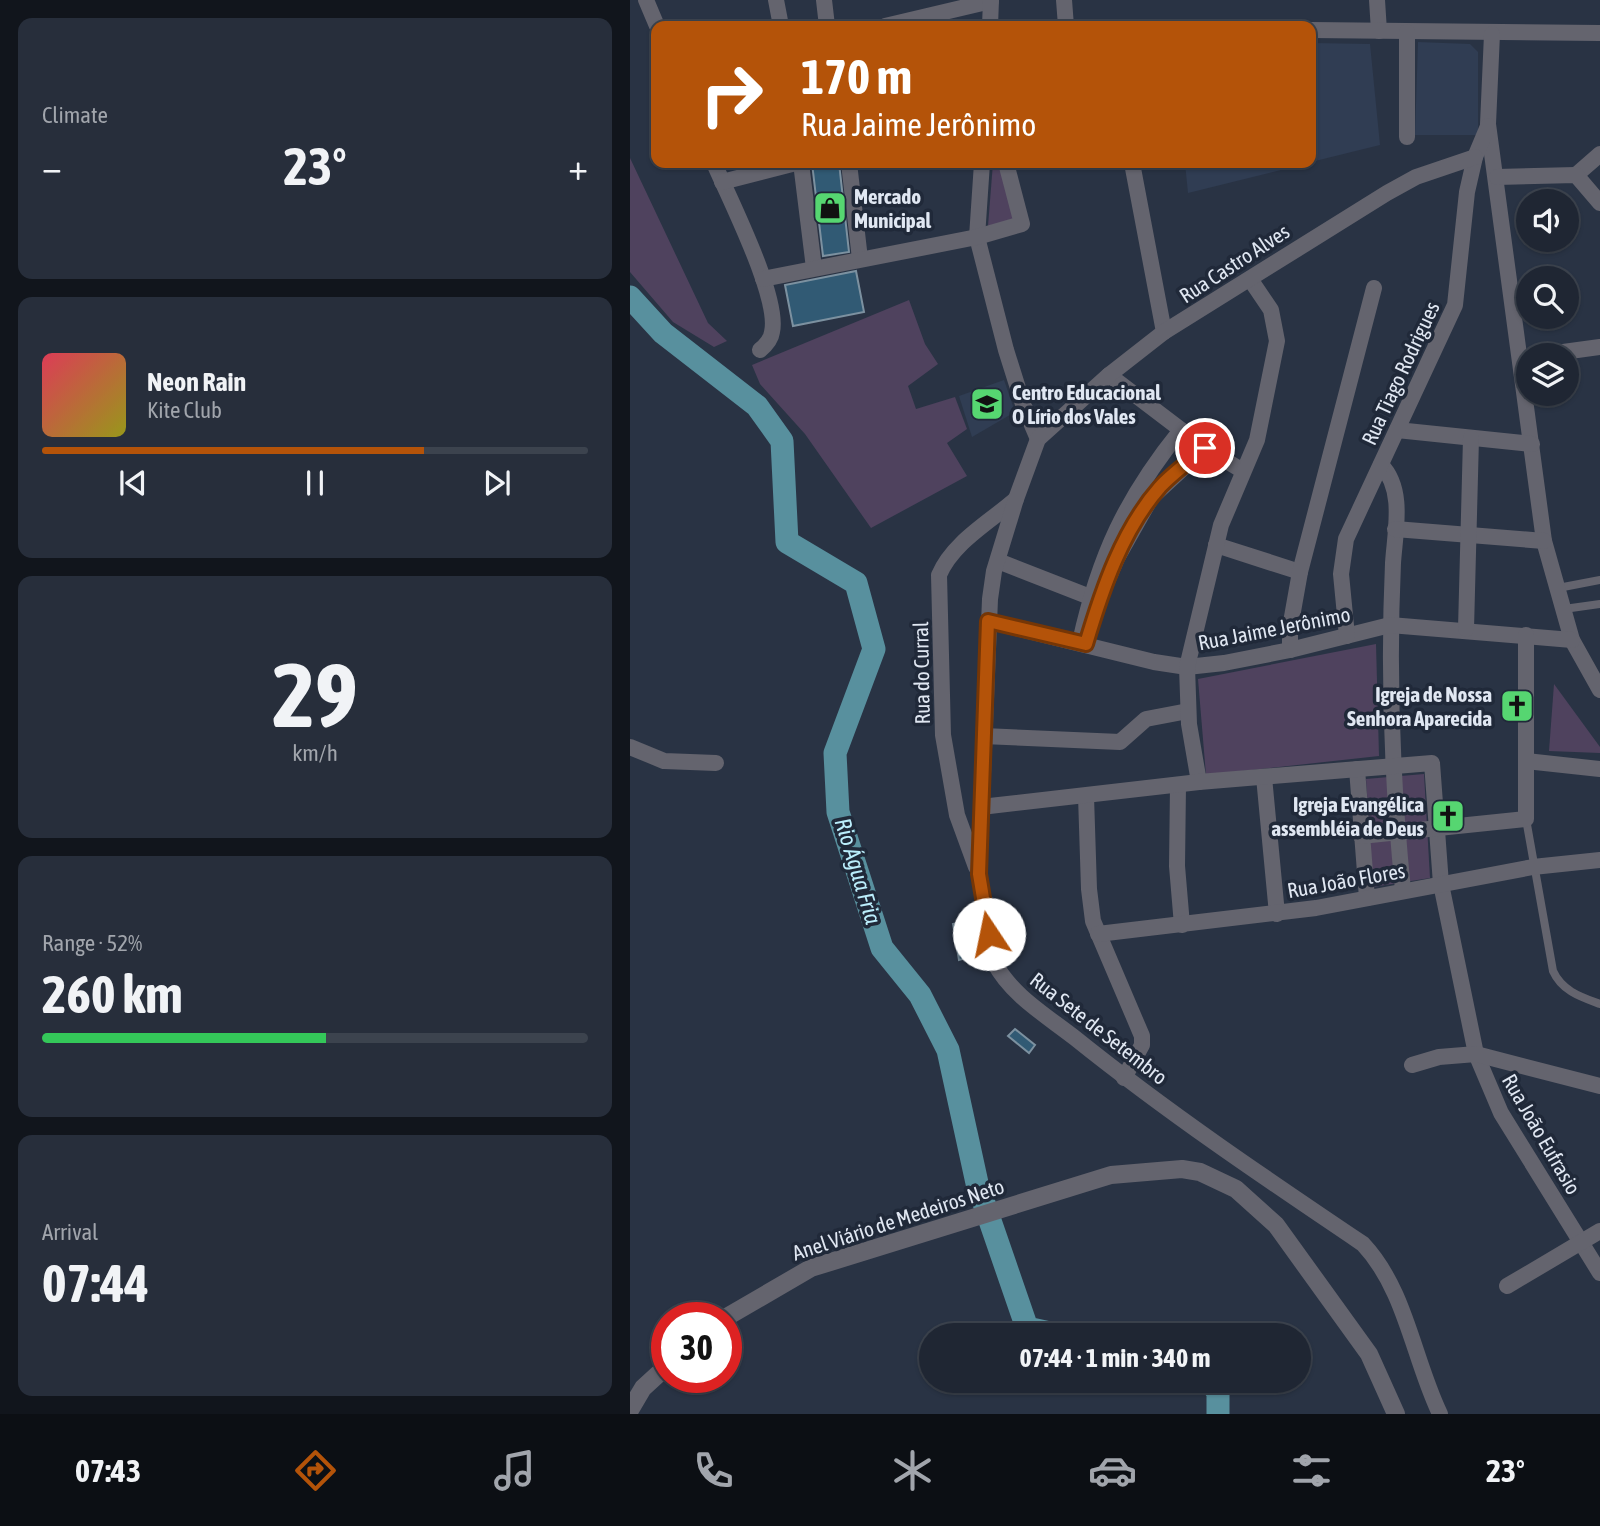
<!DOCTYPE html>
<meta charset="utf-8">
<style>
:root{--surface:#1f2633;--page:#272e3b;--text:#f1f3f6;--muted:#a1a5ac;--line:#3c434e;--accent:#b45309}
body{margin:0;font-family:"Asap Condensed",sans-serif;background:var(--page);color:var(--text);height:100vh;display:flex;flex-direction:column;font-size:26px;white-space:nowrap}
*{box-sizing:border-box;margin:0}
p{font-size:23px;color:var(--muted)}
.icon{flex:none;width:38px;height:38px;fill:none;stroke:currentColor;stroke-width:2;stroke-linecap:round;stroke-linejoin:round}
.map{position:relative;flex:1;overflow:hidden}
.panel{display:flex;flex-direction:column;gap:18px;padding:18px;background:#11151c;width:630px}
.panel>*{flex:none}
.top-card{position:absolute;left:21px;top:21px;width:665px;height:147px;border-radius:14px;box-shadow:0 2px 5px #0004,0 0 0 2px var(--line);background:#b45309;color:#fff;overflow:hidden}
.fabs{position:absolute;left:886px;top:189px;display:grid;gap:14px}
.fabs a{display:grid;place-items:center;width:63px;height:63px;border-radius:50%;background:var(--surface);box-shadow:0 2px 5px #0004,0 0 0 2px var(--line);font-size:35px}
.speed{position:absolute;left:21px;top:1302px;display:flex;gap:14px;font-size:35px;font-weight:700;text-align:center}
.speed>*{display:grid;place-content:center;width:91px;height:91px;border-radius:50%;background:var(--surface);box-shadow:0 2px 5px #0004,0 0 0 2px var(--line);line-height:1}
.speed .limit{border:10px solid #d22;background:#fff;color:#111}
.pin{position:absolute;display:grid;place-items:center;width:60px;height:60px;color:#fff;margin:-30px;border:4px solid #fff;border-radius:50%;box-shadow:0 2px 7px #0007}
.me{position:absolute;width:77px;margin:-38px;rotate:349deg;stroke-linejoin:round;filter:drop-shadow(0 0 5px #0008)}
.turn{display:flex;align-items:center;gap:24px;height:147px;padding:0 35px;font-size:32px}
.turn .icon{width:91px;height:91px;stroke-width:2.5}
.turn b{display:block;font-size:49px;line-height:60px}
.big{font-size:52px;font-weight:700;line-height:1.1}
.panel .widget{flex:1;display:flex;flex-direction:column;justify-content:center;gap:10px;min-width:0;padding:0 24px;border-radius:14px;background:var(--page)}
.panel .dial{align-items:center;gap:0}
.dial b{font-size:91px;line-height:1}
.song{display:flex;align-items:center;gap:21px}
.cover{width:84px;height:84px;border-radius:10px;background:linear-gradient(135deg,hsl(350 70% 55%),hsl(60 70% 35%))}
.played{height:7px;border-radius:4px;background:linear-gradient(90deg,var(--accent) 70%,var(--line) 70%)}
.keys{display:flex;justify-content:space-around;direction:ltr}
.heat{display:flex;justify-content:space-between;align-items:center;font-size:38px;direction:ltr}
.charge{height:10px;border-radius:5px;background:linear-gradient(90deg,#34c759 52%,var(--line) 0)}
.trip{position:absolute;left:289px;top:1323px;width:392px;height:70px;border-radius:35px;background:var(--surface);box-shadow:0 2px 5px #0004,0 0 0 2px var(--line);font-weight:700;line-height:70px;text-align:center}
.dock{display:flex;height:112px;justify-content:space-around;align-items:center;background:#0c0f14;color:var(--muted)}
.dock .icon{width:49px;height:49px}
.dock .on{color:var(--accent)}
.dock b{font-size:32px;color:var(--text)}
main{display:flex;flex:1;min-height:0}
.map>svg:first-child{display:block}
.built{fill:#303d53}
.green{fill:#4f425e}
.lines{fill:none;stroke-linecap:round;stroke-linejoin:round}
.river{stroke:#58909e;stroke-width:23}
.building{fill:#315a74;stroke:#7c91a0;stroke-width:2}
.service{stroke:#64646e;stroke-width:8}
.minor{stroke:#64646e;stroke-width:16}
.tertiary{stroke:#64646e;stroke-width:18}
.route-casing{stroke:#753606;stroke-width:18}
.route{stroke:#b45309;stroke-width:12}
.labels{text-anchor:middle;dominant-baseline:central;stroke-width:7;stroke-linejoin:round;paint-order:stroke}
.poi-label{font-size:21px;font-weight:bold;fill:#e0e7f2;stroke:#202939;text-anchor:start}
.street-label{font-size:21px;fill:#e0e7f2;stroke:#202939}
.water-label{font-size:23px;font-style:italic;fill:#bbeefc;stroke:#202939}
</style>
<main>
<section class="panel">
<div class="widget"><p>Climate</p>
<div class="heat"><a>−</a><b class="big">23°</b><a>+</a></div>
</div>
<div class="widget">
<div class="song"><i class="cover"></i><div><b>Neon Rain</b><p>Kite Club</p></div></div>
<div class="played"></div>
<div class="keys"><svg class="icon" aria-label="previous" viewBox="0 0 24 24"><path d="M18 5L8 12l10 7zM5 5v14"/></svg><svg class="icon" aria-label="pause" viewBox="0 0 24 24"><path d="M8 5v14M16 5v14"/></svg><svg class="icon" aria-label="next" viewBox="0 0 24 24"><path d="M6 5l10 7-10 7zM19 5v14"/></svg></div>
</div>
<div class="widget dial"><b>29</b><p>km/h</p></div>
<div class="widget"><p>Range · 52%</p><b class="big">260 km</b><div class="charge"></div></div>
<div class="widget"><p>Arrival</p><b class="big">07:44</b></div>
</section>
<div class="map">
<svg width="970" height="1414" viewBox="0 0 970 1414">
<rect width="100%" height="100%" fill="#293344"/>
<!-- built -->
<g class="built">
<path d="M788,42L840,44L848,52V135H785Z"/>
<path d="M681,43L740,44L750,145L681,162Z"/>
<path d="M555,163H679L558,193Z"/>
<path d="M374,380L385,412L342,437L329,396Z"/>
</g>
<!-- green -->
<g class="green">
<path d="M0,158L78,323L97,341L84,347L43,322L0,272Z"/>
<path d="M363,163H370L385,220L358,226Z"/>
<path d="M279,300L295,344L308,364L278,386L286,409L325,397L337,429L317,443L337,476L241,528L175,434L130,384L122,365Z"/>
<path d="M746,644L749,756L576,775L568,679Z"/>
<path d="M924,684L970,747V753L919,751Z"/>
<path d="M794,774L800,878L743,887L736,779Z"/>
</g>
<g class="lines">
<!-- river -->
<g class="river">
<path d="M0,297L33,333L127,406L152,441L157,542L226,583L244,649L205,753L208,812L252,948L290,995L318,1050L347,1183L397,1328L429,1335"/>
<path d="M579,1381L588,1392V1414"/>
</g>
</g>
<!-- building -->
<g class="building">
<path d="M182,163H209L219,252L193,256Z"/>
<path d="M226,271L234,312L163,326L155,285Z"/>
<path d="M342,919L350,954L329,960L323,924Z"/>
<path d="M385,1029L405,1045L399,1053L378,1036Z"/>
</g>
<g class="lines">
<!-- service -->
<g class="service">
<path d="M928,588L970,580"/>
<path d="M934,609L970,604"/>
<path d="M896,819L923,971C932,991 951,997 970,1004"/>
</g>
<!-- minor -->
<g class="minor">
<path d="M16,0L27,26"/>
<path d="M146,0L151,26"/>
<path d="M194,0L197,26"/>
<path d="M434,0L436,26"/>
<path d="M747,0L749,31"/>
<path d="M255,26L361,1"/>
<path d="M360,26L361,0"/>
<path d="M681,30L970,33"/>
<path d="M777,32V137"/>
<path d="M862,34L858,124L914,541L942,640L970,690"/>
<path d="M84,163C99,198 150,298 142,332C141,340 136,345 130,350"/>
<path d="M171,163L184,268"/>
<path d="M219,163L230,259"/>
<path d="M352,163L347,237L376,350L393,404L408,439"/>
<path d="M502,163L534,332"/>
<path d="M946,175L970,154"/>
<path d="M867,177L946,175L970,203"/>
<path d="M92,182L166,163"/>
<path d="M133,279L347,237L392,224L376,163"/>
<path d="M911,355L970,347"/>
<path d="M479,375L575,448L613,471"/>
<path d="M767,430L902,444"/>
<path d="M751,465C775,489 765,532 763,563C758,673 762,781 773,890"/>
<path d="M765,529L914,541"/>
<path d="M586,545L670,572"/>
<path d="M368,561L460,597"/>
<path d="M470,598L487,558L521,498L575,448"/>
<path d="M358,621L524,662L557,667L594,663L660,650L760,625L942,640"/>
<path d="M836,629L841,438"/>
<path d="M717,636L711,574L716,539L825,305L837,192L845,157L858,126"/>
<path d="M450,642C469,556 496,498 551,430"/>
<path d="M660,650V628L670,572L744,288"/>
<path d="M353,736L490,742L516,719L558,711"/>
<path d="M0,747L34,761L86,763"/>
<path d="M896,761L970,769"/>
<path d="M727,769L737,898"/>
<path d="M634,777L647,914"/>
<path d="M569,782L559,724L557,667L591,525L627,440L647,341L641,310L620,279"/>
<path d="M548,786L547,866L552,925"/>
<path d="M456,796L459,889L463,921L512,1036V1045L494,1078"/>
<path d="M351,807L569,782L802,763L811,884L846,1054L871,1113L970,1273"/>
<path d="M731,836L896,819V635"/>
<path d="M346,867L327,815L313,735L309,575C323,542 360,522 386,499"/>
<path d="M468,934L686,908L903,867L970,860"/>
<path d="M782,1065L809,1057L846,1054L970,1086"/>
<path d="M877,1286L970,1231"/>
<path d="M810,1414C783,1358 776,1290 733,1244C635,1178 537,1112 445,1038C417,1016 381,995 364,962L349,874L360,599L364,571L386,499L408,439L479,375L534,332L757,193L786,177L845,157"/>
</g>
<!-- tertiary -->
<g class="tertiary">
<path d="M95,1318L181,1268L481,1175L552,1169L570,1172L606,1189L646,1225L739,1354L766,1414"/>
<path d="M0,1410L13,1388L37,1366"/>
</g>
</g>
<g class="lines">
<defs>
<path id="route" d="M359,934L349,874L358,621L456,644C472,590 492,530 530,487C543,473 560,461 575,448"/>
</defs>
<!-- route casing -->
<use href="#route" class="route-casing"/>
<!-- route -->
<use href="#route" class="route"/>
</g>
<!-- icons -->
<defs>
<symbol id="shop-square" viewBox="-11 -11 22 22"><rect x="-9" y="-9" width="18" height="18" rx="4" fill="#56d671" stroke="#202939"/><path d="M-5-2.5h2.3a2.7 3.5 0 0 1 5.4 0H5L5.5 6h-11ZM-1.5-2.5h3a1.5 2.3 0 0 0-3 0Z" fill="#111"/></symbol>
<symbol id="school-square" viewBox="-11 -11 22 22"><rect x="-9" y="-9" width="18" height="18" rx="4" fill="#56d671" stroke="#202939"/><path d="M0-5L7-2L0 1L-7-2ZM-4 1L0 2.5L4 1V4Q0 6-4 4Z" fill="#111"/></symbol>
<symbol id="church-square" viewBox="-11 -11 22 22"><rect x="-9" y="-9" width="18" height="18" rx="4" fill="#56d671" stroke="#202939"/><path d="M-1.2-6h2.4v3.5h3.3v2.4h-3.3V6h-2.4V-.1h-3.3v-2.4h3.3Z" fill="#111"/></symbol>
</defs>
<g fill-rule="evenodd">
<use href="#shop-square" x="181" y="189" width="38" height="38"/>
<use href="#school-square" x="338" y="385" width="38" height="38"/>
<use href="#church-square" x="868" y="687" width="38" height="38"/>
<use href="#church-square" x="799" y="797" width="38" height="38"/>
</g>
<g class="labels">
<!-- poi labels -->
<g class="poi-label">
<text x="224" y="196">Mercado<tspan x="224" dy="24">Municipal</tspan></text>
<text x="382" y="392">Centro Educacional<tspan x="382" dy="24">O Lírio dos Vales</tspan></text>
<text x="862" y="694" text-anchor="end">Igreja de Nossa<tspan x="862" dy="24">Senhora Aparecida</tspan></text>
<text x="794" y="804" text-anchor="end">Igreja Evangélica<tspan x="794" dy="24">assembléia de Deus</tspan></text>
</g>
<!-- street labels -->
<g class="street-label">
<text transform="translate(604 263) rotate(-33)">Rua Castro Alves</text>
<text transform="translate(770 373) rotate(-65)">Rua Tiago Rodrigues</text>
<text transform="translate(644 628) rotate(-11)">Rua Jaime Jerônimo</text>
<text transform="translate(291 673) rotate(-91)">Rua do Curral</text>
<text transform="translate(716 880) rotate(-10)">Rua João Flores</text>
<text transform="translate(469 1028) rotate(38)">Rua Sete de Setembro</text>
<text transform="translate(912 1134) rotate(60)">Rua João Eufrasio</text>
<text transform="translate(268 1219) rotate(-18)">Anel Viário de Medeiros Neto</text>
</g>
<!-- water labels -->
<g class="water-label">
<text transform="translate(228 871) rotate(73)">Rio Água Fria</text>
</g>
</g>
</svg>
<div class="fabs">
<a><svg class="icon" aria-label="sound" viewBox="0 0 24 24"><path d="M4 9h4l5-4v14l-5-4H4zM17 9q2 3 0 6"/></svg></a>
<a><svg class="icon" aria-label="search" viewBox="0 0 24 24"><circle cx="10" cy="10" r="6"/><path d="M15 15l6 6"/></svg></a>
<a><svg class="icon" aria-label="layers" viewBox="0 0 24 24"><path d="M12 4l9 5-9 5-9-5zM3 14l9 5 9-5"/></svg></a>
</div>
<div class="speed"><div class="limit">30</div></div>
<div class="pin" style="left:575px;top:448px;background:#d93025"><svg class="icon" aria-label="arrive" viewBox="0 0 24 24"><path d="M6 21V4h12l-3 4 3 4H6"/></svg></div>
<svg class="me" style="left:359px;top:934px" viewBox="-20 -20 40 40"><circle r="19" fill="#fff"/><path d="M0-13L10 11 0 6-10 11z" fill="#b45309"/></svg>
<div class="trip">07:44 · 1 min · 340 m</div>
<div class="top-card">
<div class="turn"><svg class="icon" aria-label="right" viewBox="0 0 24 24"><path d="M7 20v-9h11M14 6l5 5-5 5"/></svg><div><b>170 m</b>Rua Jaime Jerônimo</div></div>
</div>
</div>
</main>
<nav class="dock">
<b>07:43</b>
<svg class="icon on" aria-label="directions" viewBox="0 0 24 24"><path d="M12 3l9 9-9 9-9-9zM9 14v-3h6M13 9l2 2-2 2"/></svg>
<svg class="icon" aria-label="music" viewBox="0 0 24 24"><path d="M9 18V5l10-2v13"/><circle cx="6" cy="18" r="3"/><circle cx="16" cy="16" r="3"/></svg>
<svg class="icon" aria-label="phone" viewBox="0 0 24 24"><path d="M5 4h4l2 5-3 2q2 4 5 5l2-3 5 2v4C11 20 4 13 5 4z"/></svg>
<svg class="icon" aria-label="climate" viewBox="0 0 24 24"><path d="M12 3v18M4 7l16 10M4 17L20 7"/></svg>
<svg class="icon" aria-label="car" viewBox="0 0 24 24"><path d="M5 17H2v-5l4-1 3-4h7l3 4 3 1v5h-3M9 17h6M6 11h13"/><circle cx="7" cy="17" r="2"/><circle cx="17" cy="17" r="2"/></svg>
<svg class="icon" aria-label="filters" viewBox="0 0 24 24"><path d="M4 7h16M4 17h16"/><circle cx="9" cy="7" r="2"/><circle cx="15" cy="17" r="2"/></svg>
<b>23°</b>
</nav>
